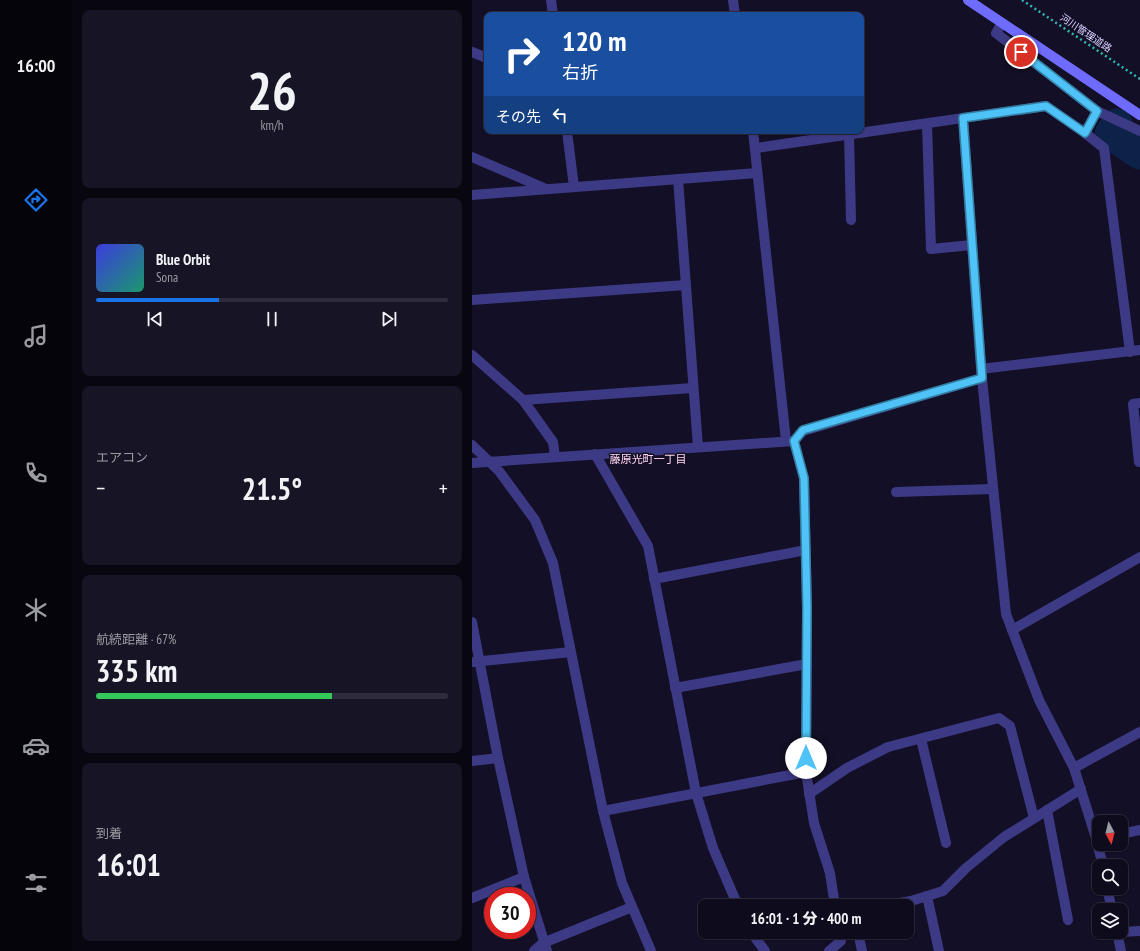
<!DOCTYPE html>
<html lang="ja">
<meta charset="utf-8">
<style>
:root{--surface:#0e0b1c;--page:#171425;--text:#f1f3f6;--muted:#9b9ba3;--line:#2e2b3b;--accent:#1a73e8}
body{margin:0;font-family:"PT Sans Narrow","Noto Sans JP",sans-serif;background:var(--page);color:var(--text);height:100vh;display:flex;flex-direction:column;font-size:15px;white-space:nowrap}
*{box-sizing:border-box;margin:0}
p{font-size:13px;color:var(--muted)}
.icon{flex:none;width:22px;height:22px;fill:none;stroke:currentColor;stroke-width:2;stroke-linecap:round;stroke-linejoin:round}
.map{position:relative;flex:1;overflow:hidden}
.panel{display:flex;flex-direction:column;gap:10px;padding:10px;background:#08060f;width:400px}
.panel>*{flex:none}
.banner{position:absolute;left:12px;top:12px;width:380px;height:122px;border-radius:8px;box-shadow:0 1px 3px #0004,0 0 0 1px var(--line);background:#1a4fa0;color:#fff;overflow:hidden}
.needle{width:26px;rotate:173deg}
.tools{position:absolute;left:620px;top:815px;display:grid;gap:8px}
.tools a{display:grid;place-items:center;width:36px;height:36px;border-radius:8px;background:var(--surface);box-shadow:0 1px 3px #0004,0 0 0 1px var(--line);font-size:20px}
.speed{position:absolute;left:12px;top:887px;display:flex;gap:8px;font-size:20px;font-weight:700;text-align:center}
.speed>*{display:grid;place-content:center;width:52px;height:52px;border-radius:50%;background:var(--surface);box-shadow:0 1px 3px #0004,0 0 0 1px var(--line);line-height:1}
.speed .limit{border:6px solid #d22;background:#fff;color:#111}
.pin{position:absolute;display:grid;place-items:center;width:34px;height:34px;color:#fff;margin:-17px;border:2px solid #fff;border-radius:50%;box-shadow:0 1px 4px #0007}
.me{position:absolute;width:44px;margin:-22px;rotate:0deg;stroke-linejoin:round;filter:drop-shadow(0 0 3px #0008)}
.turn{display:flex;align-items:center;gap:14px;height:84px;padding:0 12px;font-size:18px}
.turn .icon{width:52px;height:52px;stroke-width:2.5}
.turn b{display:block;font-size:28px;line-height:34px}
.then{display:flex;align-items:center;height:38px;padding:0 12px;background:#0003;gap:8px;font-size:15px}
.big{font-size:30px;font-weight:800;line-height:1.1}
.panel .widget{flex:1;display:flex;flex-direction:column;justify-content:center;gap:6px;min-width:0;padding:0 14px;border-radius:8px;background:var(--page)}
.panel .dial{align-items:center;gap:0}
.dial b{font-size:52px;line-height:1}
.song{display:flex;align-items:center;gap:12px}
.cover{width:48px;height:48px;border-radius:6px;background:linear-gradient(135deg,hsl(240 70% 55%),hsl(160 70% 35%))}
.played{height:4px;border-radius:2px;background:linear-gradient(90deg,var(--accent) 35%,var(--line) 35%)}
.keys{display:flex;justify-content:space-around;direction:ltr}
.heat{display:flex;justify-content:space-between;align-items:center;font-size:22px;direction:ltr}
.charge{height:6px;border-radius:3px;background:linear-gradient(90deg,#34c759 67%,var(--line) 0)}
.trip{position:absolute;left:226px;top:899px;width:216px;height:40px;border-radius:8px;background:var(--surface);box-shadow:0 1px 3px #0004,0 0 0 1px var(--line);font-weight:800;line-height:40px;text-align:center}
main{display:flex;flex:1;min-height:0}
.dock{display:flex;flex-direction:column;width:72px;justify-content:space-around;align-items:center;background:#06040b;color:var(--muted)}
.dock .icon{width:28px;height:28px}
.dock .active{color:var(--accent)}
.dock b{font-size:18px;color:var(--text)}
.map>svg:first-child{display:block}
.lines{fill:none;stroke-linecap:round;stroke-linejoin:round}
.river{stroke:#0c2248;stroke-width:31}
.path{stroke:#2fb8b0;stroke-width:2.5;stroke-dasharray:2 3;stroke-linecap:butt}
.street{stroke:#3d3a85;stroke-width:10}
.secondary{stroke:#6f6bff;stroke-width:10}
.route-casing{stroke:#337fa1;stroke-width:10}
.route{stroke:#4fc3f7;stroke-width:7}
.labels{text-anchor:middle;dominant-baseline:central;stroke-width:3;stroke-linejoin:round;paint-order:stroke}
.street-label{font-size:10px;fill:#d9d4ff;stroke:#130f26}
.neighbourhood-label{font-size:11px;fill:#ffd6f0;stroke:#130f26}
</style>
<main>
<nav class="dock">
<b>16:00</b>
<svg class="icon active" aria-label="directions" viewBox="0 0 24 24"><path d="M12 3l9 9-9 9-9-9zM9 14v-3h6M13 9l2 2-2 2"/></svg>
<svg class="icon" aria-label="music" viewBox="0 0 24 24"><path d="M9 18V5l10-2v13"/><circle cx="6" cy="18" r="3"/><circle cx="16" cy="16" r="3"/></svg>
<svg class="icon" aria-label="phone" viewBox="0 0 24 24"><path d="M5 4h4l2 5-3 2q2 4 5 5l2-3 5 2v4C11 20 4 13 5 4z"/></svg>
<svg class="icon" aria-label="climate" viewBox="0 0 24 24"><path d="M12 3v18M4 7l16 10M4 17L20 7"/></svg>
<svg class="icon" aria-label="car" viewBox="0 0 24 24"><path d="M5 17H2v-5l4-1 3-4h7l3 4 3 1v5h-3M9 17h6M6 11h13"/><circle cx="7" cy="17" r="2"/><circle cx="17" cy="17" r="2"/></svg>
<svg class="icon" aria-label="filters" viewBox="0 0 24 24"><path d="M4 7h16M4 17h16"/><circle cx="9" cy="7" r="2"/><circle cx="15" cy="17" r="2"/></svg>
</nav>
<section class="panel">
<div class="widget dial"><b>26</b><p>km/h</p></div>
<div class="widget">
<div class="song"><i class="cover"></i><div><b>Blue Orbit</b><p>Sona</p></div></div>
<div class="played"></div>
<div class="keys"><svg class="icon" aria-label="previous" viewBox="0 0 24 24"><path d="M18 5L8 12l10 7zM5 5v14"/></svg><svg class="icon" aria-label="pause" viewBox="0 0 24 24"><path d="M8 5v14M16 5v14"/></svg><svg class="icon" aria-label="next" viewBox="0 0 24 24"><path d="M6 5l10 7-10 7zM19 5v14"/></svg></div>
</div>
<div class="widget"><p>エアコン</p>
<div class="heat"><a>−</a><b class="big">21.5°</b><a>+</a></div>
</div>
<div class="widget"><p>航続距離 · 67%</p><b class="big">335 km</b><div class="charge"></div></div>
<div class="widget"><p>到着</p><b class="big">16:01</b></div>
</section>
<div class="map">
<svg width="668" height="951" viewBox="0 0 668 951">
<rect width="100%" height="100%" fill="#130f26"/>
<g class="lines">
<!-- river -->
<path class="river" d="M645,124L638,134L668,154"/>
<!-- path -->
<path class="path" d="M550,0L668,79"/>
<!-- street -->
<g class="street">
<path d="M79,0L81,15"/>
<path d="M261,0L263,15"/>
<path d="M530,23L524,33L625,111"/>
<path d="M0,52L15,58"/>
<path d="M491,118L509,369L534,614L567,700L602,768L624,838L631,866"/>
<path d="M455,124L459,249L500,245"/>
<path d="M95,131L102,187"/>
<path d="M281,131L314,441"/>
<path d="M613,133L632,148L658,352"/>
<path d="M377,135L379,220"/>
<path d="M284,148L574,106L613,133L625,111L668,131"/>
<path d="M0,157L72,188"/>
<path d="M206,179L226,447"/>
<path d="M0,195L285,173"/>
<path d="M0,300L214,285"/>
<path d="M0,355L51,400L81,442L83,457"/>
<path d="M509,369L668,350"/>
<path d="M51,400L221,388"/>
<path d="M322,441L332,479L335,608L334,772L342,823L358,873L363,906"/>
<path d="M0,445L27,471L63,520L81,563L131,811L150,883L179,951"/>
<path d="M123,454L176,546L224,793L241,848L266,906"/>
<path d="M667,462L661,404L668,403"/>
<path d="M0,463L322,441L331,431L510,378"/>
<path d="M424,492L521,489"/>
<path d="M182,579L334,550"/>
<path d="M0,622L26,758L52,877L75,951"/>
<path d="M540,630L668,557"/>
<path d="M0,662L99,652"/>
<path d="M203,688L335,664"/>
<path d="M449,739L474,843"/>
<path d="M0,761L26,758"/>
<path d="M602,768L668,732"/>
<path d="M337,794L375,768L416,747L527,718L538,726L562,818"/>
<path d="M575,810L596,920"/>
<path d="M131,811L334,772"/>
<path d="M649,834L668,830"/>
<path d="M635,888L640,910"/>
<path d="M455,896L467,951"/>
<path d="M0,898L52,877"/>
<path d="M411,906L439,901L471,891L494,868L532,837L609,789"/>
<path d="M279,932L293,951"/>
<path d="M386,932L390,951"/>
<path d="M645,932L649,951"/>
<path d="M649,932L668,931"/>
<path d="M62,951L71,943L160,907"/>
<path d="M357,951L369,941L367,932"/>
</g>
<!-- secondary -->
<path class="secondary" d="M496,0L668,115"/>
</g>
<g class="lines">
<defs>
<path id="route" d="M334,758L335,608L332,478L322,441L331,430L510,378L491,118L574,106L613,133L625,111L549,52"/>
</defs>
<!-- route casing -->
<use href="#route" class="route-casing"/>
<!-- route -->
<use href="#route" class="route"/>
</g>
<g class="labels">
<!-- street labels -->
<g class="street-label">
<text transform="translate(614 33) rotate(34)">河川管理道路</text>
</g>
<!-- neighbourhood labels -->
<g class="neighbourhood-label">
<text x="176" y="459">藤原光町一丁目</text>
</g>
</g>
</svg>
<div class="tools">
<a><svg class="needle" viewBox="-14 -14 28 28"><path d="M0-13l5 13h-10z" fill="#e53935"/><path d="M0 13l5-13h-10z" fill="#9b9ba3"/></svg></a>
<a><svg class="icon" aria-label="search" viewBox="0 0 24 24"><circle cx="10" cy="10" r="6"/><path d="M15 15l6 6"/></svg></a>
<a><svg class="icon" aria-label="layers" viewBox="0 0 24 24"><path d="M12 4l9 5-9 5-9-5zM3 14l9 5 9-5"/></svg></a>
</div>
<div class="speed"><div class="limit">30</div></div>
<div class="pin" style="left:549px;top:52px;background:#d93025"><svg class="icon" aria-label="arrive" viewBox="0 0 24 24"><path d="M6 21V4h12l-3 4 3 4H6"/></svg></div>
<svg class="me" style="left:334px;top:758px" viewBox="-20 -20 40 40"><circle r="19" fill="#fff"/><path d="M0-13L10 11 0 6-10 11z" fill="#4fc3f7"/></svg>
<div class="trip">16:01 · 1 分 · 400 m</div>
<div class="banner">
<div class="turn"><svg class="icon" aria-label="right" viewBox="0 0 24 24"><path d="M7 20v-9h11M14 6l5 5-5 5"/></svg><div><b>120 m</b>右折</div></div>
<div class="then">その先<svg class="icon" aria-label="left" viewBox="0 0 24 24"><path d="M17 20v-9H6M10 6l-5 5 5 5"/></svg></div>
</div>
</div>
</main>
